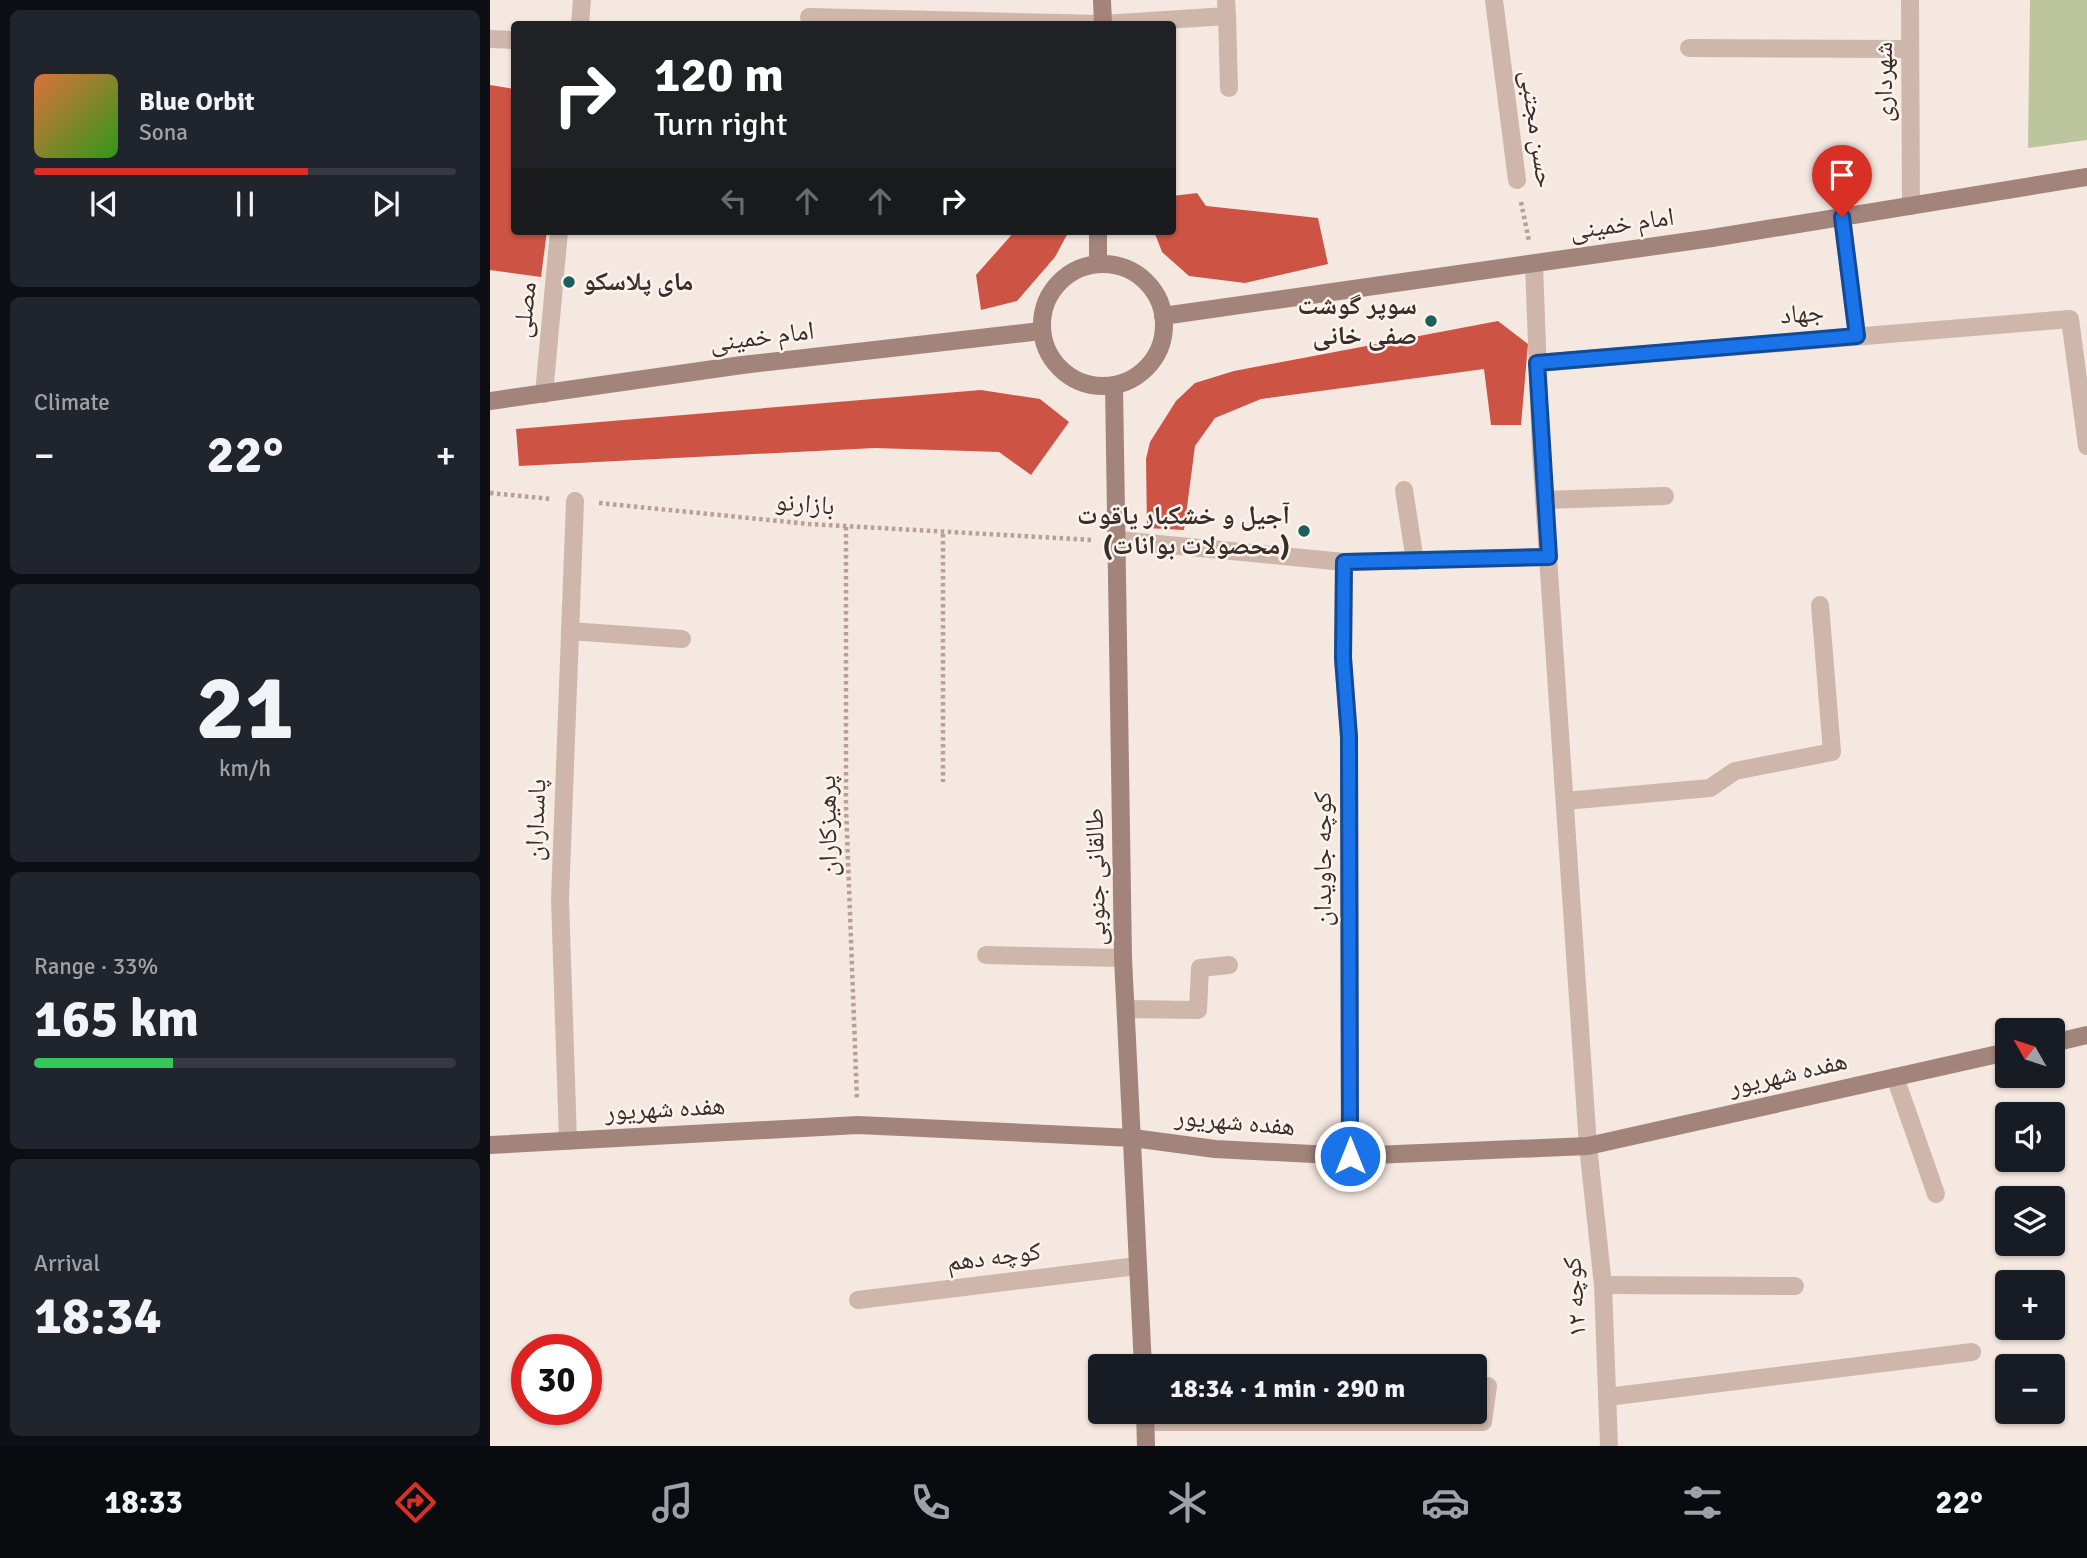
<!DOCTYPE html>
<meta charset="utf-8">
<style>
:root{--surface:#171b24;--page:#20242c;--text:#f1f3f6;--muted:#9ea1a6;--line:#363941;--accent:#d93025}
body{margin:0;font-family:Signika,"Noto Naskh Arabic",sans-serif;background:var(--page);color:var(--text);height:100vh;display:flex;flex-direction:column;font-size:26px;white-space:nowrap}
*{box-sizing:border-box;margin:0}
p{font-size:23px;color:var(--muted)}
.icon{flex:none;width:38px;height:38px;fill:none;stroke:currentColor;stroke-width:2;stroke-linecap:round;stroke-linejoin:round}
.map{position:relative;flex:1;overflow:hidden}
.sheet{display:flex;flex-direction:column;gap:10px;padding:10px;background:#0d0f14;width:490px}
.sheet>*{flex:none}
.guide{position:absolute;left:21px;top:21px;width:665px;height:214px;border-radius:7px;box-shadow:0 2px 5px #0004;background:#202124;color:#fff;overflow:hidden}
.needle{width:46px;rotate:309deg}
.tools{position:absolute;left:1505px;top:1018px;display:grid;gap:14px}
.tools a{display:grid;place-items:center;width:70px;height:70px;border-radius:7px;background:var(--surface);box-shadow:0 2px 5px #0004;font-size:35px}
.speed{position:absolute;left:21px;top:1334px;display:flex;gap:14px;font-size:35px;font-weight:700;text-align:center}
.speed>*{display:grid;place-content:center;width:91px;height:91px;border-radius:50%;background:var(--surface);box-shadow:0 2px 5px #0004;line-height:1}
.speed .limit{border:10px solid #d22;background:#fff;color:#111}
.pin{position:absolute;display:grid;place-items:center;width:60px;height:60px;color:#fff;margin:-72px -30px;border-radius:50% 50% 50% 0;rotate:-45deg;box-shadow:0 0 7px #0007}
.pin .icon{rotate:45deg}
.me{position:absolute;width:77px;margin:-38px;rotate:0deg;stroke-linejoin:round;filter:drop-shadow(0 0 5px #0008)}
.turn{display:flex;align-items:center;gap:24px;height:147px;padding:0 28px;font-size:32px}
.turn .icon{width:91px;height:91px;stroke-width:2.5}
.turn b{display:block;font-size:49px;line-height:60px}
.lanes{display:flex;align-items:center;height:66px;padding:0 28px;background:#0003;justify-content:center;gap:35px;direction:ltr}
.lanes .off{opacity:.35}
.big{font-size:52px;font-weight:800;line-height:1.1}
.sheet .tile{flex:1;display:flex;flex-direction:column;justify-content:center;gap:10px;min-width:0;padding:0 24px;border-radius:10px;background:var(--page)}
.sheet .dial{align-items:center;gap:0}
.dial b{font-size:91px;line-height:1}
.song{display:flex;align-items:center;gap:21px}
.cover{width:84px;height:84px;border-radius:10px;background:linear-gradient(135deg,hsl(20 70% 55%),hsl(110 70% 35%))}
.played{height:7px;border-radius:4px;background:linear-gradient(90deg,var(--accent) 65%,var(--line) 65%)}
.keys{display:flex;justify-content:space-around;direction:ltr}
.heat{display:flex;justify-content:space-between;align-items:center;font-size:38px;direction:ltr}
.charge{height:10px;border-radius:5px;background:linear-gradient(90deg,#34c759 33%,var(--line) 0)}
.trip{position:absolute;left:598px;top:1354px;width:399px;height:70px;border-radius:7px;background:var(--surface);box-shadow:0 2px 5px #0004;font-weight:800;line-height:70px;text-align:center}
.tabs{display:flex;height:112px;justify-content:space-around;align-items:center;background:#090b0e;color:var(--muted)}
.tabs .icon{width:49px;height:49px}
.tabs .on{color:var(--accent)}
.tabs b{font-size:32px;color:var(--text)}
main{display:flex;flex:1;min-height:0}
.map>svg:first-child{display:block}
.green{fill:#bdc59e}
.building{fill:#cd5445}
.lines{fill:none;stroke-linecap:round;stroke-linejoin:round}
.path{stroke:#ba9f94;stroke-width:4.5;stroke-dasharray:3.5 3.5;stroke-linecap:butt}
.minor{stroke:#ceb6aa;stroke-width:18}
.tertiary{stroke:#ceb6aa;stroke-width:18}
.secondary{stroke:#a2847b;stroke-width:18}
.route-casing{stroke:#114b97;stroke-width:18}
.route{stroke:#1a73e8;stroke-width:12}
.poi-dot{fill:#1c605c;stroke:#fbf3ed;stroke-width:2.5}
.labels{text-anchor:middle;dominant-baseline:central;stroke-width:5;stroke-linejoin:round;paint-order:stroke}
.street-label{font-size:26px;fill:#3b2d2a;stroke:#fbf3ed}
.poi-label{font-size:26px;font-weight:bold;fill:#3b2d2a;stroke:#fbf3ed;text-anchor:end}
</style>
<main>
<section class="sheet">
<div class="tile">
<div class="song"><i class="cover"></i><div><b>Blue Orbit</b><p>Sona</p></div></div>
<div class="played"></div>
<div class="keys"><svg class="icon" aria-label="previous" viewBox="0 0 24 24"><path d="M18 5L8 12l10 7zM5 5v14"/></svg><svg class="icon" aria-label="pause" viewBox="0 0 24 24"><path d="M8 5v14M16 5v14"/></svg><svg class="icon" aria-label="next" viewBox="0 0 24 24"><path d="M6 5l10 7-10 7zM19 5v14"/></svg></div>
</div>
<div class="tile"><p>Climate</p>
<div class="heat"><a>−</a><b class="big">22°</b><a>+</a></div>
</div>
<div class="tile dial"><b>21</b><p>km/h</p></div>
<div class="tile"><p>Range · 33%</p><b class="big">165 km</b><div class="charge"></div></div>
<div class="tile"><p>Arrival</p><b class="big">18:34</b></div>
</section>
<div class="map">
<svg width="1597" height="1446" viewBox="0 0 1597 1446">
<rect width="100%" height="100%" fill="#f5e8e0"/>
<!-- green -->
<path class="green" d="M1540,0H1597V140L1538,148Z"/>
<!-- building -->
<g class="building">
<path d="M0,85L24,89V231H57L51,277L0,270Z"/>
<path d="M707,193L716,206L828,218L838,264L755,283L699,276L672,252L664,231H682V196Z"/>
<path d="M525,231H579L565,257L527,301L491,310L486,275Z"/>
<path d="M1008,321L1038,344L1031,425H1001L994,369L771,399L725,418L705,446L694,530L657,528L656,459L660,442L686,401L705,383L744,371Z"/>
<path d="M491,390L550,399L579,422L541,475L509,452L385,448L29,466L26,429Z"/>
</g>
<g class="lines">
<!-- path -->
<g class="path">
<path d="M1031,202L1039,241"/>
<path d="M0,493L62,499"/>
<path d="M109,503L319,524L603,540"/>
<path d="M356,527V807L367,1100"/>
<path d="M453,534V782"/>
</g>
<!-- minor -->
<g class="minor">
<path d="M1004,0L1027,180"/>
<path d="M1420,0L1421,206"/>
<path d="M737,16L739,88"/>
<path d="M319,17L613,24L737,16L736,0"/>
<path d="M0,39L24,40"/>
<path d="M1199,48L1420,49"/>
<path d="M1352,217L1367,336"/>
<path d="M1044,264L1051,454L1098,1146L1113,1285L1119,1446"/>
<path d="M1047,363L1580,319L1597,446"/>
<path d="M914,490L925,561"/>
<path d="M1054,500L1175,496"/>
<path d="M628,540L854,562L1059,557"/>
<path d="M854,562L853,658L859,737L860,1156"/>
<path d="M80,631L192,639"/>
<path d="M1075,801L1220,788L1245,771L1342,752L1330,605"/>
<path d="M496,955L633,958"/>
<path d="M636,1009L708,1010L710,968L739,965"/>
<path d="M1405,1077L1446,1194"/>
<path d="M78,1141L70,899L85,501"/>
<path d="M1113,1285L1305,1286"/>
<path d="M368,1300L647,1266"/>
<path d="M1117,1397L1482,1352"/>
<path d="M656,1422H993L998,1386"/>
</g>
<!-- tertiary -->
<g class="tertiary">
<path d="M90,24L92,0"/>
<path d="M54,394L69,231"/>
</g>
<!-- secondary -->
<g class="secondary">
<path d="M612,0L613,24"/>
<path d="M608,264V231"/>
<circle cx="613" cy="325" r="61"/>
<path d="M673,316L1222,238L1597,177"/>
<path d="M624,386L633,958L653,1367"/>
<path d="M0,401L252,365L551,331"/>
<path d="M1563,1043L1597,1035"/>
<path d="M0,1145L368,1125L643,1138L725,1149L860,1156L1098,1146L1517,1052"/>
<path d="M655,1412L656,1446"/>
</g>
</g>
<g class="lines">
<defs>
<path id="route" d="M860,1156L859,737L853,658L854,562L1059,557L1047,363L1367,336L1352,217"/>
</defs>
<!-- route casing -->
<use href="#route" class="route-casing"/>
<!-- route -->
<use href="#route" class="route"/>
</g>
<!-- markers -->
<g class="poi-dot">
<circle cx="79" cy="282" r="7"/>
<circle cx="941" cy="321" r="7"/>
<circle cx="814" cy="531" r="7"/>
</g>
<g class="labels">
<!-- street labels -->
<g class="street-label">
<text transform="translate(1394 82) rotate(-90)">شهرداری</text>
<text transform="translate(1047 129) rotate(82)">حسن مجتبی</text>
<text transform="translate(1132 224) rotate(-8)">امام خمینی</text>
<text transform="translate(35 310) rotate(-84)">مصلی</text>
<text transform="translate(1312 314) rotate(-4)">جهاد</text>
<text transform="translate(272 337) rotate(-7)">امام خمینی</text>
<text transform="translate(315 504) rotate(5)">بازارنو</text>
<text transform="translate(46 820) rotate(-88)">پاسداران</text>
<text transform="translate(338 826) rotate(-91)">پرهیزکاران</text>
<text transform="translate(833 859) rotate(-90)">کوچه جاویدان</text>
<text transform="translate(606 877) rotate(-91)">طالقانی جنوبی</text>
<text transform="translate(1298 1074) rotate(-13)">هفده شهریور</text>
<text transform="translate(175 1109) rotate(-3)">هفده شهریور</text>
<text transform="translate(745 1122) rotate(5)">هفده شهریور</text>
<text transform="translate(504 1257) rotate(-7)">کوچه دهم</text>
<text transform="translate(1085 1297) rotate(-94)">کوچه ۱۲</text>
</g>
<!-- poi labels -->
<g class="poi-label">
<text x="93" y="282" text-anchor="start">مای پلاسکو</text>
<text x="927" y="306">سوپر گوشت<tspan x="927" dy="30">صفی خانی</tspan></text>
<text x="800" y="516">آجیل و خشکبار یاقوت<tspan x="800" dy="30">(محصولات بوانات)</tspan></text>
</g>
</g>
</svg>
<div class="tools">
<a><svg class="needle" viewBox="-14 -14 28 28"><path d="M0-13l5 13h-10z" fill="#e53935"/><path d="M0 13l5-13h-10z" fill="#9ea1a6"/></svg></a>
<a><svg class="icon" aria-label="sound" viewBox="0 0 24 24"><path d="M4 9h4l5-4v14l-5-4H4zM17 9q2 3 0 6"/></svg></a>
<a><svg class="icon" aria-label="layers" viewBox="0 0 24 24"><path d="M12 4l9 5-9 5-9-5zM3 14l9 5 9-5"/></svg></a>
<a>+</a>
<a>−</a>
</div>
<div class="speed"><div class="limit">30</div></div>
<div class="pin" style="left:1352px;top:217px;background:#d93025"><svg class="icon" aria-label="arrive" viewBox="0 0 24 24"><path d="M6 21V4h12l-3 4 3 4H6"/></svg></div>
<svg class="me" style="left:860px;top:1156px" viewBox="-20 -20 40 40"><circle r="17" fill="#1a73e8" stroke="#fff" stroke-width="3"/><path d="M0-11L8 9 0 5-8 9z" fill="#fff"/></svg>
<div class="trip">18:34 · 1 min · 290 m</div>
<div class="guide">
<div class="turn"><svg class="icon" aria-label="right" viewBox="0 0 24 24"><path d="M7 20v-9h11M14 6l5 5-5 5"/></svg><div><b>120 m</b>Turn right</div></div>
<div class="lanes"><svg class="icon off" aria-label="left" viewBox="0 0 24 24"><path d="M17 20v-9H6M10 6l-5 5 5 5"/></svg><svg class="icon off" aria-label="ahead" viewBox="0 0 24 24"><path d="M12 20V5M6 11l6-6 6 6"/></svg><svg class="icon off" aria-label="ahead" viewBox="0 0 24 24"><path d="M12 20V5M6 11l6-6 6 6"/></svg><svg class="icon" aria-label="right" viewBox="0 0 24 24"><path d="M7 20v-9h11M14 6l5 5-5 5"/></svg></div>
</div>
</div>
</main>
<nav class="tabs">
<b>18:33</b>
<svg class="icon on" aria-label="directions" viewBox="0 0 24 24"><path d="M12 3l9 9-9 9-9-9zM9 14v-3h6M13 9l2 2-2 2"/></svg>
<svg class="icon" aria-label="music" viewBox="0 0 24 24"><path d="M9 18V5l10-2v13"/><circle cx="6" cy="18" r="3"/><circle cx="16" cy="16" r="3"/></svg>
<svg class="icon" aria-label="phone" viewBox="0 0 24 24"><path d="M5 4h4l2 5-3 2q2 4 5 5l2-3 5 2v4C11 20 4 13 5 4z"/></svg>
<svg class="icon" aria-label="climate" viewBox="0 0 24 24"><path d="M12 3v18M4 7l16 10M4 17L20 7"/></svg>
<svg class="icon" aria-label="car" viewBox="0 0 24 24"><path d="M5 17H2v-5l4-1 3-4h7l3 4 3 1v5h-3M9 17h6M6 11h13"/><circle cx="7" cy="17" r="2"/><circle cx="17" cy="17" r="2"/></svg>
<svg class="icon" aria-label="filters" viewBox="0 0 24 24"><path d="M4 7h16M4 17h16"/><circle cx="9" cy="7" r="2"/><circle cx="15" cy="17" r="2"/></svg>
<b>22°</b>
</nav>
